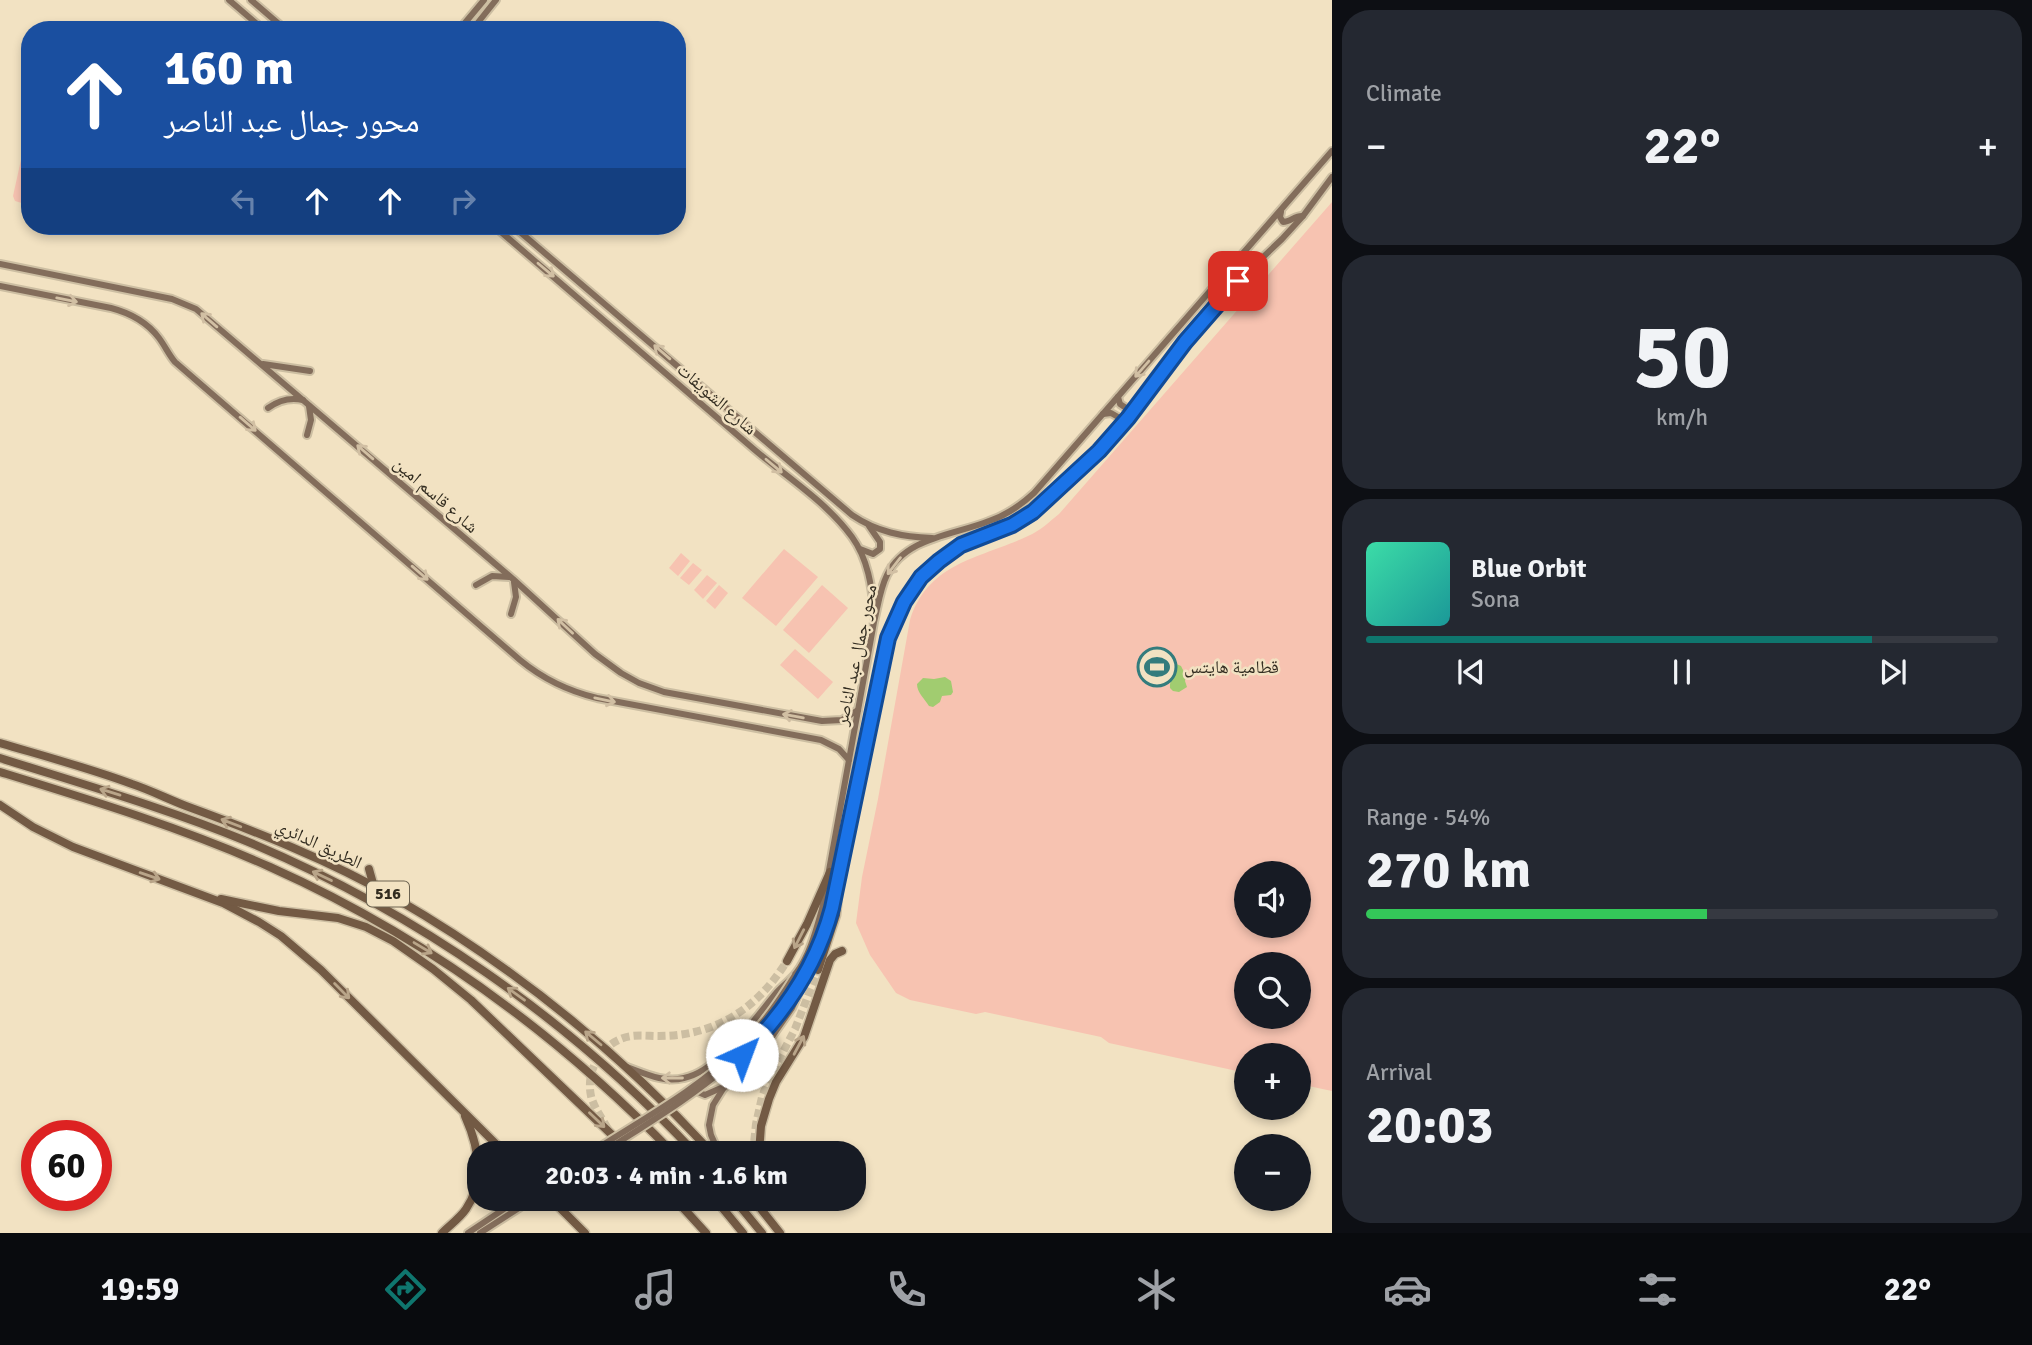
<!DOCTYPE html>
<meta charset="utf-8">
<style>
:root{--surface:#171b24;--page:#242831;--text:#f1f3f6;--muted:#9ea1a6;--line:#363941;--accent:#0f766e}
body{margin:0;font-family:Signika,"Noto Naskh Arabic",sans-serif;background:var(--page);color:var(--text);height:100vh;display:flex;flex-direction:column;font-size:26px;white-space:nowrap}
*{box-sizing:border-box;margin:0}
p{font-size:23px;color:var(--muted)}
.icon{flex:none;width:38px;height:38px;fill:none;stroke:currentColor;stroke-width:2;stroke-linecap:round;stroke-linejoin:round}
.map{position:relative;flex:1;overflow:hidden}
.sheet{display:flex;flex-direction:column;gap:10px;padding:10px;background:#0d0f14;width:700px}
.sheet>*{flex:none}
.guide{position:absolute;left:21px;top:21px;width:665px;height:214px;border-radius:28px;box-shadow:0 4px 10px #0003;background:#1a4fa0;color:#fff;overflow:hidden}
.controls{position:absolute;left:1234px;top:861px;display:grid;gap:14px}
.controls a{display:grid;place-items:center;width:77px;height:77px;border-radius:50%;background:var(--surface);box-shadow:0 4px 10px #0003;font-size:35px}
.speed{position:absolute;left:21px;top:1120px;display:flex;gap:14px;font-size:35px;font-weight:700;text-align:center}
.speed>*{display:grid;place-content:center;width:91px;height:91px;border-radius:50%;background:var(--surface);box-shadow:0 4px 10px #0003;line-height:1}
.speed .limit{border:10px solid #d22;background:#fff;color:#111}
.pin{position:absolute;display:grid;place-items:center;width:60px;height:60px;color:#fff;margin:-30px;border-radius:14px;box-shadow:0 4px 10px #0006}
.me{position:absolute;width:77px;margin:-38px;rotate:43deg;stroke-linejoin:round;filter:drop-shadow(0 0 5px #0008)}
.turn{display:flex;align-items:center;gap:24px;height:147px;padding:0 28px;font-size:32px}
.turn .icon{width:91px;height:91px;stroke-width:2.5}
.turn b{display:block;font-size:49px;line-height:60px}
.lanes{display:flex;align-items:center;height:66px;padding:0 28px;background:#0003;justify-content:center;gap:35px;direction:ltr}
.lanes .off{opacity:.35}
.big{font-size:52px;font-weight:800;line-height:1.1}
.sheet .widget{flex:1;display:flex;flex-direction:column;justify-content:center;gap:10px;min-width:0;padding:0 24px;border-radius:28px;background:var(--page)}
.sheet .dial{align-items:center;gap:0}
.dial b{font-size:91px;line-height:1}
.song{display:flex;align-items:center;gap:21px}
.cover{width:84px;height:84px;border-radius:10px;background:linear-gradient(135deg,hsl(160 70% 55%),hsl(180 70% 35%))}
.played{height:7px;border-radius:4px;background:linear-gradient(90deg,var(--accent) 80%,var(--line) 80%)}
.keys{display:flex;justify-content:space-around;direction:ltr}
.heat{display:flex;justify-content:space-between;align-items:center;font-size:38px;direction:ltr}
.charge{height:10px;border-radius:5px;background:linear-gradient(90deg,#34c759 54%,var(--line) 0)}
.trip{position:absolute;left:467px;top:1141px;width:399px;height:70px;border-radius:28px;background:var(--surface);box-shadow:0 4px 10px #0003;font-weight:800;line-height:70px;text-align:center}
.tab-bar{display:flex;height:112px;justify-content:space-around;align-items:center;background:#090b0e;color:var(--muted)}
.tab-bar .icon{width:49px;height:49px}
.tab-bar .on{color:var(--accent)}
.tab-bar b{font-size:32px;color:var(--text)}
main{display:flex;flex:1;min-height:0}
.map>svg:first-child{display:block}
.green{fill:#f7c3b1;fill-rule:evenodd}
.water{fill:#a1cc70}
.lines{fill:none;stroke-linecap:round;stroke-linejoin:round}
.highway-tunnel{stroke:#ccbea2;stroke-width:8;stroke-dasharray:8 4;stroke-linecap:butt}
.major-casing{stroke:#ccbea2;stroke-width:10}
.highway-casing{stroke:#ccbea2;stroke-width:11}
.major{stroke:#836d5b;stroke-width:6}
.highway{stroke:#735a44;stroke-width:8}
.major-bridge-casing{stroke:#ccbea2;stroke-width:10;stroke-linecap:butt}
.major-bridge{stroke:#836d5b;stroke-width:6}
.oneway{stroke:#d1bfa3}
.oneway2{stroke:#b9a589}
.route-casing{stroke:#114b97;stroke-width:18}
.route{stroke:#1a73e8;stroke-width:12}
.labels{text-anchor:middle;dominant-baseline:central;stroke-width:5;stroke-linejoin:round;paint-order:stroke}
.shield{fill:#f2e2c2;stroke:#6c6351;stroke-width:2}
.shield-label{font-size:16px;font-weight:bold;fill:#322c20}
.street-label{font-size:18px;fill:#322c20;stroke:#f2e2c2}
.poi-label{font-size:18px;fill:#322c20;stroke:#f2e2c2;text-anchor:start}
</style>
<main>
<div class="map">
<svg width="1332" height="1233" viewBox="0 0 1332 1233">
<rect width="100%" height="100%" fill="#f2e2c2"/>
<!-- green -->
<g class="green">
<path d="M30,119V201L25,204L15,201L13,196Z"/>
<path d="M1332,202V1091L1299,1084L1298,1055H1246V1073L1109,1043L1101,1037L985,1012L976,1014L910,1000L896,993L870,955L856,923L862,877L878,799L910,620C928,562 981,558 1028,536C1040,531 1049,522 1059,514ZM1246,873H1298V926H1246ZM1246,964H1298V1017H1246Z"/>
<path d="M784,549L818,577L776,626L742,598Z"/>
<path d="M681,553L690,561L678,576L669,568Z"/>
<path d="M693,563L702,570L689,585L680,578Z"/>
<path d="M707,575L717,583L703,599L694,590Z"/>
<path d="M719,585L728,593L715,609L706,601Z"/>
<path d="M822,585L848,608L809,653L783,630Z"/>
<path d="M795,649L833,682L818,699L780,665Z"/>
</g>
<!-- water -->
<g class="water">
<path d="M1172,662L1181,666L1186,676L1185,681L1187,687L1179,692L1173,691L1170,688C1169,679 1177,672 1172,662Z"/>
<path d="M945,677L951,681L953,692L951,695L942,696L940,702L933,707L929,706C925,699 917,693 917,684L923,678L934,679Z"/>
</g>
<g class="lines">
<!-- highway-tunnel -->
<g class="highway-tunnel">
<path d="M608,1129C602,1118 594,1108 591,1096C585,1068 604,1040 632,1036C641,1035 650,1036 659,1036C677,1036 695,1033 711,1027C745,1014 768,991 787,961"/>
<path d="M753,1153L756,1124L762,1097L769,1079L795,1029L818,970"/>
<path d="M690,1199L705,1200L715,1199"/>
</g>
<defs>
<g id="major">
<path d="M229,0L264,30"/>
<path d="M251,0L286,30"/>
<path d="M459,30L484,0"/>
<path d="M472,30L496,0"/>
<path d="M1281,212L1280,217L1283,222C1291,222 1295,215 1303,216"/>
<path d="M494,226C579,299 664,372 749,445C783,475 825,500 852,537C868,559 872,587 874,613"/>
<path d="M513,226L852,515C877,532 903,537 932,538"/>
<path d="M0,264L172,299L196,309L513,579L595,654L621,673L639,683L664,692L822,721L842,720L858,710"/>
<path d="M0,286L111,308C130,313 147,322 159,338C165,346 169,355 175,362L520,660C543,679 568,691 597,698L821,740L839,749L849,760"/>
<path d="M263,364L310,371"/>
<path d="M1118,397L1120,404L1126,408L1137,407"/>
<path d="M268,408C279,400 290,397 303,400"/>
<path d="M1103,414L1111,413L1118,417L1121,428"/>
<path d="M307,435L311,420L309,406"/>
<path d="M860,549L873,554L880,549V542L869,526"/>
<path d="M476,585L492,576L509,577"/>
<path d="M511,614L516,597L514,582"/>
<path d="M839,876L888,638L904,602L930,568L961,545L1012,525L1033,512L1099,451L1121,428L1160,374L1212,310L1238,281L1282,239L1303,216L1332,177"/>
<path d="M627,1067C646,1074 664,1083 684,1078C719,1071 755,1018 777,992C783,985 791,980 796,973C810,955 816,930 822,909L874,622C878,606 880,589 887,575C905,537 955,535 989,521C1007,515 1021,505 1034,493L1332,151"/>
<path d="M695,1087L698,1092L705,1095L721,1088"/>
<path d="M719,1153L711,1135L709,1125L713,1105L723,1089L771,1038L792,1008L822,941L835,897"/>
<path d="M468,1233L519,1199"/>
<path d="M480,1233L533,1199"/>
</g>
<g id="highway">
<path d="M0,743C44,756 89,768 132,784C150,790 168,799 186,806C257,832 329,860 395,898C513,966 620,1053 712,1153"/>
<path d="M0,758C82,784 166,808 246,841C415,911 569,1019 695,1153"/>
<path d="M0,772C91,800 183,828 270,867C422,935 557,1033 673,1153"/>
<path d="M0,805L33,827L73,847L223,903L259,922L281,936L321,970L505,1153"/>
<path d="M369,869L374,887"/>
<path d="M221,899L279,911L338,918L366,927L393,941L433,969L471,1000L631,1153"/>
<path d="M787,961L807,924L830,872"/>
<path d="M818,970L836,915L840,875"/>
<path d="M759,1153L761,1126L769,1099L776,1082L804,1037L830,960L835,954L842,951"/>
<path d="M551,1199L585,1233"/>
<path d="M675,1199L706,1233"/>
<path d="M715,1199L743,1233"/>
<path d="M734,1199L762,1233"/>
<path d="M753,1199L780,1233"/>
<path d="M442,1233C450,1225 460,1218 466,1209C486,1180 478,1145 465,1116"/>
</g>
</defs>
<!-- major casing -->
<use href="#major" class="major-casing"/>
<!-- highway casing -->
<use href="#highway" class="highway-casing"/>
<!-- major -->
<use href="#major" class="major"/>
<!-- highway -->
<use href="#highway" class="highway"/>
<defs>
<g id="major-bridge">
<path d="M590,1153C641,1120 697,1090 740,1048C762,1026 779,1001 795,975"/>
<path d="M602,1153C685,1099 752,1063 805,975"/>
</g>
</defs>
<!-- major-bridge casing -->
<use href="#major-bridge" class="major-bridge-casing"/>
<!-- major-bridge -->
<use href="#major-bridge" class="major-bridge"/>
</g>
<!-- one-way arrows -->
<defs><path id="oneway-shaft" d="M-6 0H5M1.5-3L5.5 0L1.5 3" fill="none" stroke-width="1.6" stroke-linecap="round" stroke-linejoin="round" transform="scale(1.75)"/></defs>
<g class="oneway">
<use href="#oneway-shaft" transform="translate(546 270) rotate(40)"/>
<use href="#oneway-shaft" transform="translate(67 300) rotate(11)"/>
<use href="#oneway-shaft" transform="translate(209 320) rotate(-139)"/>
<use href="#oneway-shaft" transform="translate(662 352) rotate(-139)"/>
<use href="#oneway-shaft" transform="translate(1142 369) rotate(131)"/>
<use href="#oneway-shaft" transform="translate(248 424) rotate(41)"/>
<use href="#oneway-shaft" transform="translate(365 452) rotate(-139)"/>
<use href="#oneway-shaft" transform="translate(774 466) rotate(40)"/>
<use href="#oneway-shaft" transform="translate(894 566) rotate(128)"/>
<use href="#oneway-shaft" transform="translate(420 573) rotate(41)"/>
<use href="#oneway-shaft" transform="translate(565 626) rotate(-137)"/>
<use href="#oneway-shaft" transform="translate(605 700) rotate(12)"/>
<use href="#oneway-shaft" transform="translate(793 716) rotate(-170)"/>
<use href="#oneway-shaft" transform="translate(672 1078) rotate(-180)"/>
</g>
<g class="oneway2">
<use href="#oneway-shaft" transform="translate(110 792) rotate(-163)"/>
<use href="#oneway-shaft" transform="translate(231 823) rotate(-159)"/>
<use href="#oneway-shaft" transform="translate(150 876) rotate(19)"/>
<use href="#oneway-shaft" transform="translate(322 876) rotate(-154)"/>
<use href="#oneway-shaft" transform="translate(799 939) rotate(117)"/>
<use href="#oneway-shaft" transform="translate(423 948) rotate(31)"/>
<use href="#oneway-shaft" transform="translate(342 991) rotate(45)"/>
<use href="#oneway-shaft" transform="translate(516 994) rotate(-144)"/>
<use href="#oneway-shaft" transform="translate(593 1038) rotate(-140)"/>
<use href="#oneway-shaft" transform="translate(799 1045) rotate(-62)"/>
<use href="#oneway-shaft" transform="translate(597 1120) rotate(44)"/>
</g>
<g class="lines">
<defs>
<path id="route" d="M742,1055C784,1014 817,965 832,908L888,638L904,602L921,577L939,561L961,545L1012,525L1033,512L1099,451L1128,418L1185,342L1238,281"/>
</defs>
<!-- route casing -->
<use href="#route" class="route-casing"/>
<!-- route -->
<use href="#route" class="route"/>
</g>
<!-- icons -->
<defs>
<symbol id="stadium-ring" viewBox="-11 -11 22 22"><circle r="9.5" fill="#f2e2c2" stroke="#337c7d" stroke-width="1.5"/><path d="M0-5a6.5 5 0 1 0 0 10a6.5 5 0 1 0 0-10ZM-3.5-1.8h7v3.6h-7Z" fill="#337c7d"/></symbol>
</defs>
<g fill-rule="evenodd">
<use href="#stadium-ring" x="1135" y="645" width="44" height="44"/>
</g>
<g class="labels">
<!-- shield labels -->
<rect class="shield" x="367" y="881.5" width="42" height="25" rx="5"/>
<g class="shield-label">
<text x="388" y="894">516</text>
</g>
<!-- street labels -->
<g class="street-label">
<text transform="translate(717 399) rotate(41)">شارع الشويفات</text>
<text transform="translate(436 495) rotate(41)">شارع قاسم امين</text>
<text transform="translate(856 655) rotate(-78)">محور جمال عبد الناصر</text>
<text transform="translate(319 844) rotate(25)">الطريق الدائري</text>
</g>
<!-- poi labels -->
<g class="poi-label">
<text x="1184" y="667">قطامية هايتس</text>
</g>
</g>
</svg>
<div class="controls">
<a><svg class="icon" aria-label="sound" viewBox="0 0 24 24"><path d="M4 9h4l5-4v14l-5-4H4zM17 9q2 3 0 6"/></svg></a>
<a><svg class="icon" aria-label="search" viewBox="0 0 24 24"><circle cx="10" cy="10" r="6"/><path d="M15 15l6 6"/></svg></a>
<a>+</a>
<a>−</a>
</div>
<div class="speed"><div class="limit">60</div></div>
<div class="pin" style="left:1238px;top:281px;background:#d93025"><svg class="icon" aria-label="arrive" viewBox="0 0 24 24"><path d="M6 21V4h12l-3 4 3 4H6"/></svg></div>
<svg class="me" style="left:742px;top:1055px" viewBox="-20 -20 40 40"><circle r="19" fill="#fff"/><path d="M0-13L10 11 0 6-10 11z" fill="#1a73e8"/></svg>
<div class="trip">20:03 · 4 min · 1.6 km</div>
<div class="guide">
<div class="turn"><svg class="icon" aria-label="ahead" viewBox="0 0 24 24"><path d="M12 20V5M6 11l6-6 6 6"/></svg><div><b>160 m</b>محور جمال عبد الناصر</div></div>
<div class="lanes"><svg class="icon off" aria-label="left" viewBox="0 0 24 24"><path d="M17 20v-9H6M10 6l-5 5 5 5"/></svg><svg class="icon" aria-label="ahead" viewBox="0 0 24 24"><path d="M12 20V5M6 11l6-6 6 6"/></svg><svg class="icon" aria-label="ahead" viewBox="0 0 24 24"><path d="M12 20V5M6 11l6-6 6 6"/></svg><svg class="icon off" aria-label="right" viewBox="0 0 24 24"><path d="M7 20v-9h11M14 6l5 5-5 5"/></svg></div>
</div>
</div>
<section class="sheet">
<div class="widget"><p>Climate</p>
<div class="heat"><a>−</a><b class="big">22°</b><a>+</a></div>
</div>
<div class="widget dial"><b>50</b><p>km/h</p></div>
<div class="widget">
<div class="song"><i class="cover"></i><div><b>Blue Orbit</b><p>Sona</p></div></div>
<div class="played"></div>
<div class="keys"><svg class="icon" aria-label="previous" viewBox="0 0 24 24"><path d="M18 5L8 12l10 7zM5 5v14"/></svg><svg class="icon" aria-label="pause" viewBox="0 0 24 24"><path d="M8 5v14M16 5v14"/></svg><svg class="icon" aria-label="next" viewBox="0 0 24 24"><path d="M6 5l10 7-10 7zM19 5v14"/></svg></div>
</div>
<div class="widget"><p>Range · 54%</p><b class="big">270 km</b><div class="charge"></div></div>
<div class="widget"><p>Arrival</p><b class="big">20:03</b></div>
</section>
</main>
<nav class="tab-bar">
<b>19:59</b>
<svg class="icon on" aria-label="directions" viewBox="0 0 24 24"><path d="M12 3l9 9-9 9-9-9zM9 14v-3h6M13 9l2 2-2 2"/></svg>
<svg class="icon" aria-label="music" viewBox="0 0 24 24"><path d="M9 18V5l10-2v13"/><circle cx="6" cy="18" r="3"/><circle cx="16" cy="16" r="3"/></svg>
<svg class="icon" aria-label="phone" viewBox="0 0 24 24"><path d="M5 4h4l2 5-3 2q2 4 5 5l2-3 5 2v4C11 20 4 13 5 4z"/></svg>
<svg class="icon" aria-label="climate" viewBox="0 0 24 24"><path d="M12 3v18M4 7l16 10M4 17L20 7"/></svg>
<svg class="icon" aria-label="car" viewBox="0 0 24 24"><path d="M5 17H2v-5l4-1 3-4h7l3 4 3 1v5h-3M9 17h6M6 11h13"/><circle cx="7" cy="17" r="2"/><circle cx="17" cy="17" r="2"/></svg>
<svg class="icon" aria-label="filters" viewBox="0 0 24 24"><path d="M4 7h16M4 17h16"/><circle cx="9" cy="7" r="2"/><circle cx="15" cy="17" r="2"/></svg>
<b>22°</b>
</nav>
